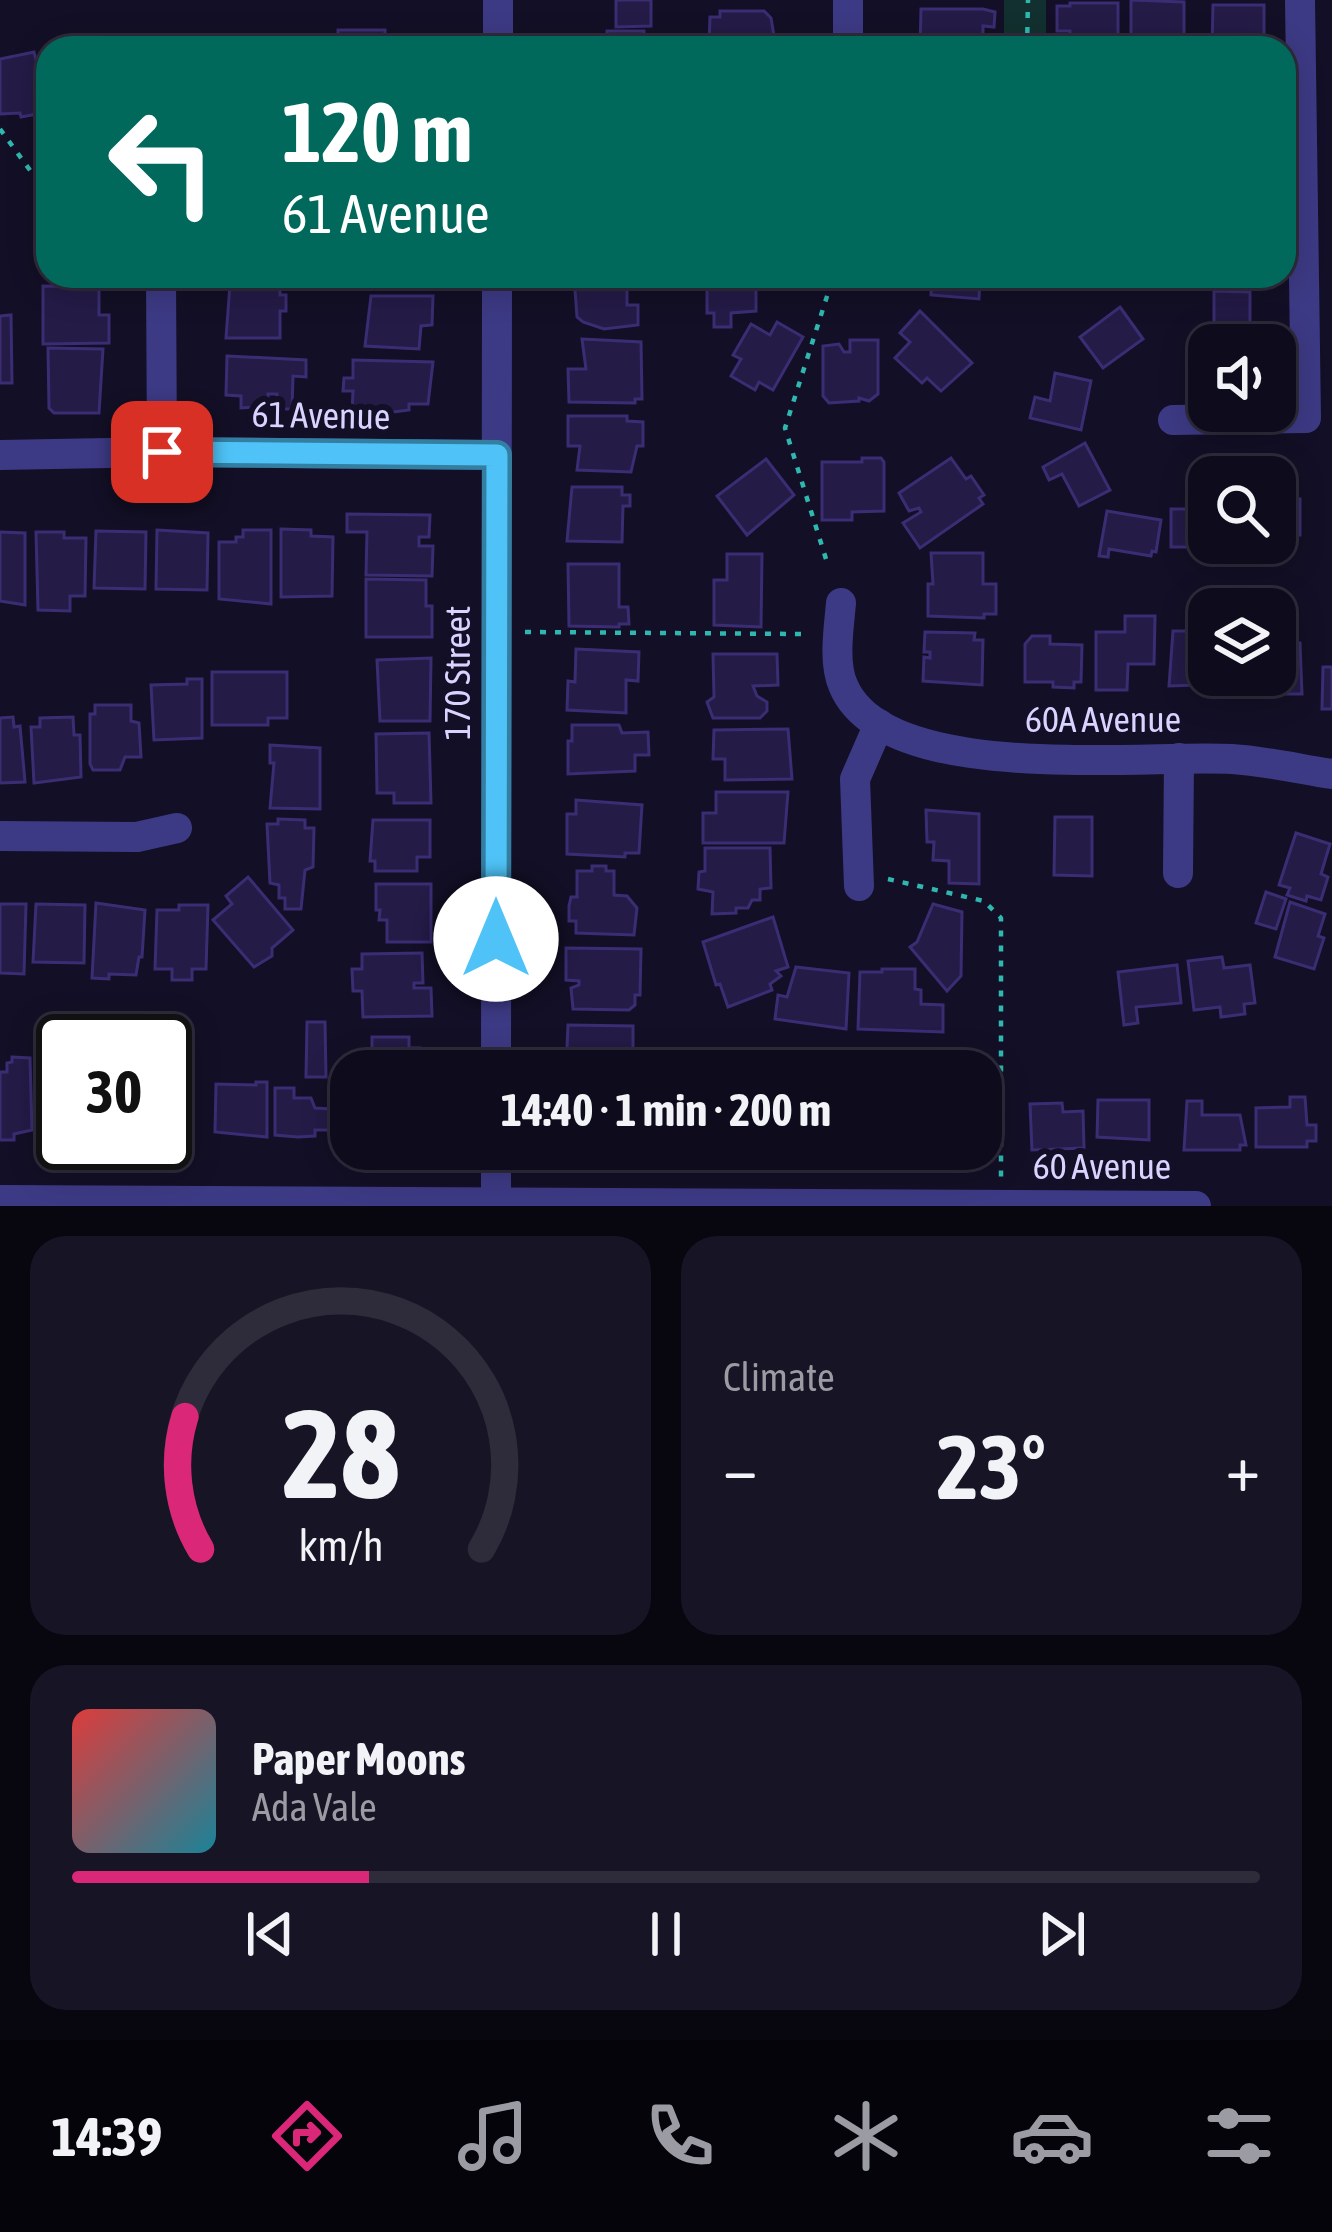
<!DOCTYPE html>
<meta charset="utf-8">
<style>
:root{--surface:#0e0b1c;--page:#171425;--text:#f1f3f6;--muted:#9b9ba3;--line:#2e2b3b;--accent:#db2777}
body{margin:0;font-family:"Asap Condensed",sans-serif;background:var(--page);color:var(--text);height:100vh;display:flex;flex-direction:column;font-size:45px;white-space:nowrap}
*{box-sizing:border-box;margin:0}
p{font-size:39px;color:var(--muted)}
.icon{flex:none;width:66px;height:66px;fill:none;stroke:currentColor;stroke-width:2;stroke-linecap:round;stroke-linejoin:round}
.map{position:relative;height:1206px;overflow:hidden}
.panel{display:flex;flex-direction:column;gap:30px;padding:30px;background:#08060f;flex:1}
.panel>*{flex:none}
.top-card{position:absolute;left:36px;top:36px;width:1260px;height:252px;border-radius:36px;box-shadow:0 6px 30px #0003,0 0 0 3px var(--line);background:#00695c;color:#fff;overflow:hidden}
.fabs{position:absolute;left:1188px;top:324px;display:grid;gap:24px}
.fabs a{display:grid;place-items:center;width:108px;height:108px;border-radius:24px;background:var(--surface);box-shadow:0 6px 30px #0003,0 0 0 3px var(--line);font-size:60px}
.speed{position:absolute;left:36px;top:1014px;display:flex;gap:24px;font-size:60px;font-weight:700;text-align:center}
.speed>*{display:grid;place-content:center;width:156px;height:156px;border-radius:50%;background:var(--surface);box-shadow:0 6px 30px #0003,0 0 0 3px var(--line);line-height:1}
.speed .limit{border:6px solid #111;border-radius:18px;background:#fff;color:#111}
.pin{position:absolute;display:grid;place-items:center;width:102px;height:102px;color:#fff;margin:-51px;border-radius:24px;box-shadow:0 6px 18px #0006}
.me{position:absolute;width:132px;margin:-66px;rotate:0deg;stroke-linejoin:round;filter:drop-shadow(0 0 9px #0008)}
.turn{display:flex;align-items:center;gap:42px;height:252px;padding:0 48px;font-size:54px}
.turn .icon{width:156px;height:156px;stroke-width:2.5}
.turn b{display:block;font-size:84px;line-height:102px}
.big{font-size:90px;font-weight:700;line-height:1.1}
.panel .widget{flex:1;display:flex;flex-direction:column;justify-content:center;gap:18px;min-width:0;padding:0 42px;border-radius:36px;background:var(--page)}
.panel .dial{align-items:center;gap:0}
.dial svg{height:312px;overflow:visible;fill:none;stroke:var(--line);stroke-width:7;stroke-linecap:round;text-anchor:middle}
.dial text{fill:var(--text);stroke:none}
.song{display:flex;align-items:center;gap:36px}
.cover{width:144px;height:144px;border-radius:18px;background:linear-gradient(135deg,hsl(0 70% 55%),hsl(190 70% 35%))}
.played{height:12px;border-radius:6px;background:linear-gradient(90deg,var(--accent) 25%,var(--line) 25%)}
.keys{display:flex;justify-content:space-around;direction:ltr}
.heat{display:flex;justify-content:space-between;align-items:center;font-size:66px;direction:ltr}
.panel .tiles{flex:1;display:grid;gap:30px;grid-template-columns:1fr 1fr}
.widget:last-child{grid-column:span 2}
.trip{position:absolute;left:330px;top:1050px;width:672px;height:120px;border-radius:36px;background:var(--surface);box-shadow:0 6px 30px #0003,0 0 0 3px var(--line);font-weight:700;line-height:120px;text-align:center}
.tab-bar{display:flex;height:192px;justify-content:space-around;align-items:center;background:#06040b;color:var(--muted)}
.tab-bar .icon{width:84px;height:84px}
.tab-bar .active{color:var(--accent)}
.tab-bar b{font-size:54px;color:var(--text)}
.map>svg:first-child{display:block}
.green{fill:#12302f}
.building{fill:#241b47;stroke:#3b2d73;stroke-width:3}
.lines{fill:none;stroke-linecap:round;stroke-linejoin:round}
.path{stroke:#2fb8b0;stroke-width:4.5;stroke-dasharray:6 9;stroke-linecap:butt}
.minor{stroke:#3d3a85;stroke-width:30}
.route-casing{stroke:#337fa1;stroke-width:30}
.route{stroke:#4fc3f7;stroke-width:21}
.labels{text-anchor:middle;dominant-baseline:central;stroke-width:12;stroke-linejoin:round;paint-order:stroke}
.street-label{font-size:36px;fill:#d9d4ff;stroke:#130f26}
</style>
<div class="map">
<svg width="1332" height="1206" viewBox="0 0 1332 1206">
<rect width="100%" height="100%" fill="#130f26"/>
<!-- green -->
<rect class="green" x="1004" y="0" width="42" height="48"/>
<!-- building -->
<g class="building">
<path d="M616,0H651V26L616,27Z"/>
<path d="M1131,0L1184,2V39L1131,38Z"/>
<path d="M1070,3H1118V43L1070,42V31H1057V6H1070Z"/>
<path d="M1213,5H1264V41L1238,40V48H1212Z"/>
<path d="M921,9H983L995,12L994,27L983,26V48H920Z"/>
<path d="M720,11H764L771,18L776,48H720V44H709L710,17H720Z"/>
<path d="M338,30H385V44H397V48H338Z"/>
<path d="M607,31H644V48H602V43H607Z"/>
<path d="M34,52L38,68L42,67L47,79L48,112L21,117L20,113L0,114V59Z"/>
<path d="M361,276H433V281L361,283Z"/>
<path d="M574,276H627V305H638V325L604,329L583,322L577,317Z"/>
<path d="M707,276H760L756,280V311L731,313V327H714V313H707Z"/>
<path d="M932,276H993V280L980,279L979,299L931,295Z"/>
<path d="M230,284L280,286V295H286V311H280V338H226Z"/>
<path d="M43,286L99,287V315H109V343L43,344Z"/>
<path d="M1214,291L1250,292V345H1214Z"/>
<path d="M371,296H433L432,325L421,326L419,349L365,346Z"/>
<path d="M1120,307L1143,339L1103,368L1080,337Z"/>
<path d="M920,311L972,363L941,391L927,378L922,383L895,358L910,342L900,333Z"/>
<path d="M11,315L12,383H0V316Z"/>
<path d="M777,322L803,337L773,390L759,382L755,390L731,376L741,359L733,355L751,324L770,335Z"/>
<path d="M582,339L641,342L642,399H635V403L569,402L568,369H586Z"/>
<path d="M850,340H878V394L869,401L859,398V401L829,403L823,396V346L839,344L844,352H850Z"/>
<path d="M48,348L103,349L99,413H54L49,408Z"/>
<path d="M227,356L306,360V377L293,376L292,409H277V394H268V406L241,408V396L226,395Z"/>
<path d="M353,360L433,362L428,404H409V410L378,414L352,412L353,391H343L344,378H353Z"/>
<path d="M1055,373L1091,381L1081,430L1030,418L1035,397L1050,401Z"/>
<path d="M568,416H627V421L643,422V446H637L631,472L577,470L580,446H568Z"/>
<path d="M1085,443L1110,490L1079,506L1062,474L1049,480L1043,467Z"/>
<path d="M862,458H881L884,462V511L852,512V520H822V462H862Z"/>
<path d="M951,458L966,479L971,476L984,495L979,498L983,504L920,548L903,523L921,512L919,508L909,511L899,493Z"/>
<path d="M766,459L794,495L747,535L717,496Z"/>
<path d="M572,487H622V495H630V506H623L622,542L567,541Z"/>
<rect x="1275" y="499" width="25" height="36"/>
<path d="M1171,509H1209V543H1220L1217,547H1171Z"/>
<path d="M1107,511L1161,520L1156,552L1152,551L1151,556L1109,549L1108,557L1099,556Z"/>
<path d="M347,514L430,515L429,537H419V546H433L432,576L366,575L367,532H347Z"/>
<path d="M281,529L311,530V536L333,537L332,596L281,597Z"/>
<path d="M157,530L208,533L207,590L156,589Z"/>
<path d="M243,530H271V604L219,599V542H236V537H243Z"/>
<path d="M96,531L146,532L145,589L94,588Z"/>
<path d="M0,532L25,533V605L0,601Z"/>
<path d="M36,532H64V538H86L85,596H70V611L38,610Z"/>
<path d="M931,553H983V584H996V614H984V618L928,616V584H933Z"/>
<path d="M727,554H762L761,627L714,625V580H727Z"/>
<path d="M568,564H619V607H628L629,624H619V627L569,626Z"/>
<path d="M366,579L426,580V606H432V637H366Z"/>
<path d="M1125,616H1155L1154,664H1128L1127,690H1096V632H1125Z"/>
<path d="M1173,631H1204V646H1209V675H1231L1228,692H1198V685L1169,686Z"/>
<path d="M925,632L975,633L974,640H983L982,685L923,681L924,657L930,658V652H924Z"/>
<path d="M1032,636H1050V644L1082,645L1081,682H1074V688L1053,687V682H1025V644Z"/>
<path d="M1278,643H1300L1302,694H1247V675H1275Z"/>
<path d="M576,649L639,652L638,681L626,680V713L567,710L568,681L575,682Z"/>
<path d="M713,654H777L778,685L753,686L757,696L767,702V711L760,718H713L707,702L714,697Z"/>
<path d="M431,658L430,721H380L377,660Z"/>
<path d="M1323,667H1332V709H1322Z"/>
<path d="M212,672H287V718H268V725H212Z"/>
<path d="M187,679H202V738L154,740L151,685L187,684Z"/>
<path d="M95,705H131V721L139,723L141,757H125L120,770H93L90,764V714H95Z"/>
<path d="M13,717L14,727L20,726L25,782L0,783V718Z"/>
<path d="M73,717L74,735H80L81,777L34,783L31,727H40V718Z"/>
<path d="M572,725H619L622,733L648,732L649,755H635V771L568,774V741H572Z"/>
<path d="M788,729L792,779L725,780V759H713L714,730Z"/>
<path d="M429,733L431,803H394V793H377L376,734Z"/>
<path d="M270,745L320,748V809L270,808L274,763H270Z"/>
<path d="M716,792H788L784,843H703V813H716Z"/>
<path d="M576,800L642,805L639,853H625V857L567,854V814H576Z"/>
<path d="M926,810L979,814V884L949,883V861L933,860L934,842H927Z"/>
<path d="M1055,817H1092V876L1054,875Z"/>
<path d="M278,819L305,820V828H314L313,867L305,870L301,909H285V898H279V885L270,883L267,824H278Z"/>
<path d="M373,820H430V857H417V871H375V861H370Z"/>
<path d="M1296,833L1330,844L1321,874L1328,877L1321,900L1307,896L1306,901L1287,895L1290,888L1279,885Z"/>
<path d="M705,848H770L771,888L760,889V900H752L748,908H736V913L712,914L713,892L698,889L699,872L705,871Z"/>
<path d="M592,866H606V871H614V895L627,896L637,908L634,935L576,933V921H569V906L571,897H577V871H592Z"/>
<path d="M248,877L293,930L272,948V956L254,967L213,920L232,904L226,896Z"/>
<path d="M376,884H431V942H387V920H379L380,910H376Z"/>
<path d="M1266,892L1286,899L1276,929L1256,923Z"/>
<path d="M1290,902L1325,914L1318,936L1324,938L1314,969L1275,957Z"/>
<path d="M96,903L145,910L142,957H139L136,975L109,974V979L92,978Z"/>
<path d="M0,904H26L24,974L0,973Z"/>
<path d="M36,904L85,905L84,963L33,962Z"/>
<path d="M933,904L962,912L961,976L947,991L910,947L917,942Z"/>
<path d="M179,905H208L206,969H192V980H172V969H155L157,910H179Z"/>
<path d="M773,917L788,967L776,971L781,976L770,984L772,990L728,1007L720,984L716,985L703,942Z"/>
<path d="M566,948L641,949L640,995H635V1005L629,1010L573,1009L571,988L579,985V981L566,980Z"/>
<path d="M422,953L423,983H414V988H431L432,1016L363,1017L362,991H353L352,969H362V954Z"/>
<path d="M1222,957L1224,968L1250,965L1255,1003L1244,1004L1245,1014L1221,1017L1220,1007L1194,1010L1188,961Z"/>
<path d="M1177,965L1181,1003L1136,1007L1138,1023L1124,1025L1118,972Z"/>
<path d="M796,967L849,973L846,1029L775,1019L778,995L787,997Z"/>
<path d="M882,969H915V989L921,990V1004L943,1005V1032L858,1029L860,972H882Z"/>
<path d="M307,1022H325L326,1077H306Z"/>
<path d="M568,1025L633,1026V1064H627V1071H566Z"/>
<path d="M372,1037H409V1048H420V1059H430V1071H372Z"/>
<path d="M12,1057L30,1058L32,1130L14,1134V1140H0V1072H7V1063L12,1062Z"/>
<path d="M49,1057L63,1058V1131H48Z"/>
<path d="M725,1058L735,1060L742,1071H684V1059Z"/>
<path d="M165,1080L182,1081V1096H190L189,1136H165Z"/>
<path d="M256,1082H267V1137L215,1132L216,1084L256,1085Z"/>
<path d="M275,1088H294V1098H311L315,1108L331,1109L330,1130H315V1136L298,1137L275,1135Z"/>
<path d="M1290,1097H1305L1307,1125H1316V1141H1307V1147H1256V1108L1290,1107Z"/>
<path d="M1098,1100H1149V1140L1097,1137Z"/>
<path d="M1187,1101H1202V1115H1240L1246,1145H1240V1150H1184Z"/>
<path d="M981,1102H987L986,1147H981Z"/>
<path d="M1062,1103L1063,1112L1083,1111L1084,1148L1032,1150L1030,1104Z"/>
<path d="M579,1149H651V1151L581,1154Z"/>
</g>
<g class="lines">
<!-- path -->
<g class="path">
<path d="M1027,48L1028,0"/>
<path d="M0,129L48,195"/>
<path d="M826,559L785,428L829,290"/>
<path d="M525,632L801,634"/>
<path d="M888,879L984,901L1001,918V1180"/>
</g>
<!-- minor -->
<g class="minor">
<path d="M848,0V48"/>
<path d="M498,48V0"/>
<path d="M161,276L162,452"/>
<path d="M1173,420L1306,418L1300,0"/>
<path d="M0,455L162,452L497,455"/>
<path d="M841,603C839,627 833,662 843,685C884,786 1142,754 1232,759C1265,761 1299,769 1332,774"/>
<path d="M0,836L137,837L177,828"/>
<path d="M1178,873L1179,758"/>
<path d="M859,886L855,779L879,724"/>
<path d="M496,1071L497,276"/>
<path d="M0,1200L1196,1206"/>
<path d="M496,1202V1149"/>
</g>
</g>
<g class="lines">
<defs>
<path id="route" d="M162,452L497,455L496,939"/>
</defs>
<!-- route casing -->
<use href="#route" class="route-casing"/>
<!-- route -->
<use href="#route" class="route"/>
</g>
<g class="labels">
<!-- street labels -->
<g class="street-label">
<text transform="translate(321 415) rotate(1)">61 Avenue</text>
<text transform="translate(457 673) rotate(-90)">170 Street</text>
<text x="1103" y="719">60A Avenue</text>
<text x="1102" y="1166">60 Avenue</text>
</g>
</g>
</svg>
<div class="fabs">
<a><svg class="icon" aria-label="sound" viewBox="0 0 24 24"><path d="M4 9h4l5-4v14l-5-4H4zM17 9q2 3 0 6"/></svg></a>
<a><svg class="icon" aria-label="search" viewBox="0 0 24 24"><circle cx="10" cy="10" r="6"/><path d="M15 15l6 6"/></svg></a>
<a><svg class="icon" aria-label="layers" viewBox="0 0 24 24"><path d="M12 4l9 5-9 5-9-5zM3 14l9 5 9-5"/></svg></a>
</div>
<div class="speed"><div class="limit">30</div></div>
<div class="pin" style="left:162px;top:452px;background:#d93025"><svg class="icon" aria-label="arrive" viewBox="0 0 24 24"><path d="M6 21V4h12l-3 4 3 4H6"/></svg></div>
<svg class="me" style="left:496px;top:939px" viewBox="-20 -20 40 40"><circle r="19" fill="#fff"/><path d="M0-13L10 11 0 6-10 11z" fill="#4fc3f7"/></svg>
<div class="trip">14:40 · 1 min · 200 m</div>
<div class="top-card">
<div class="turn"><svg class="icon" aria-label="left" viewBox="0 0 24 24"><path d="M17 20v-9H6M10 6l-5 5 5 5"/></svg><div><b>120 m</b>61 Avenue</div></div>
</div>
</div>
<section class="panel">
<div class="tiles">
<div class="widget dial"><svg viewBox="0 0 100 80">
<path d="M14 69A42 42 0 1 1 86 69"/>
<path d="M14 69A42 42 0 0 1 10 35" stroke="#db2777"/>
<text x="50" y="56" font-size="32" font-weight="700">28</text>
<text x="50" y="72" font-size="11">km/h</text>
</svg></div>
<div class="widget"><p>Climate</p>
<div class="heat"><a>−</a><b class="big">23°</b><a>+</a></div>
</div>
<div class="widget">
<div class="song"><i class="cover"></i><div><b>Paper Moons</b><p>Ada Vale</p></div></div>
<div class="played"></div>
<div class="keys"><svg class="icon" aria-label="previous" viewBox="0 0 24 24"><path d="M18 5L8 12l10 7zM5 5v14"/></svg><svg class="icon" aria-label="pause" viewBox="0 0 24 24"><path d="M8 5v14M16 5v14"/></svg><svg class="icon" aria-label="next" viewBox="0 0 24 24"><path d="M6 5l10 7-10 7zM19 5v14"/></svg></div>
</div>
</div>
</section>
<nav class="tab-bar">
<b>14:39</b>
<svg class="icon active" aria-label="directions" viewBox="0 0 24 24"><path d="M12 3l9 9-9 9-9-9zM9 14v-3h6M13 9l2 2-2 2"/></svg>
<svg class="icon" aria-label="music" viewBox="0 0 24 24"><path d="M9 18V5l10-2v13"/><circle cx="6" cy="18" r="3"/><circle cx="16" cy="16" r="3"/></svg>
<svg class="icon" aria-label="phone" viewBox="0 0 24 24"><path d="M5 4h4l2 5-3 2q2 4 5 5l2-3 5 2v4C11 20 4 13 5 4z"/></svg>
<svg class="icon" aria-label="climate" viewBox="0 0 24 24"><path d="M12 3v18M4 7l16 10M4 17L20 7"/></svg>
<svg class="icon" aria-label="car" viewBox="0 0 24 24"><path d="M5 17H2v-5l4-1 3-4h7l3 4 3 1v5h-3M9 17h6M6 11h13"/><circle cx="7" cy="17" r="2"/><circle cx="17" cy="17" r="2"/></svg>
<svg class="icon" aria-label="filters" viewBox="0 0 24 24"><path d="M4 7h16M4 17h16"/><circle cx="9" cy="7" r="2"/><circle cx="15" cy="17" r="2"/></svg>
</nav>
